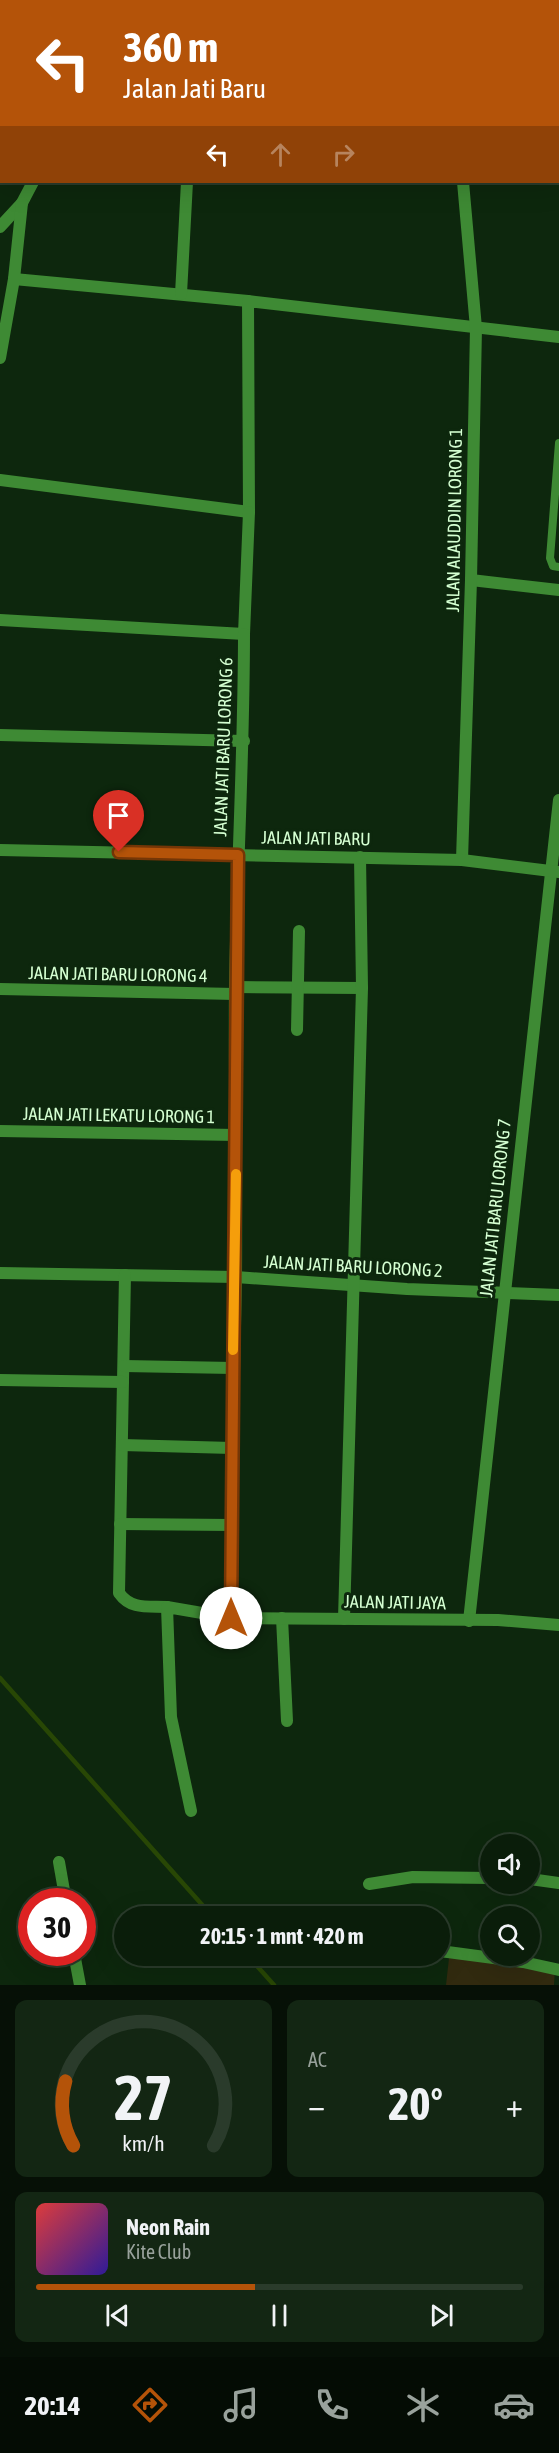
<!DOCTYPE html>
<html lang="id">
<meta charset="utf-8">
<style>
:root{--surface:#0a1d0a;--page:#132613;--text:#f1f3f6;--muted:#99a29c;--line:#2a3b2b;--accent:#b45309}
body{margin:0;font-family:"Asap Condensed",sans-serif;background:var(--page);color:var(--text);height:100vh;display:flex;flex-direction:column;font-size:22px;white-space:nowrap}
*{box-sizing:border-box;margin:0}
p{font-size:20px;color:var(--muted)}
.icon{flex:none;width:33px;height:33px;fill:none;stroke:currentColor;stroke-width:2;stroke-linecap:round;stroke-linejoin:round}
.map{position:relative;height:1985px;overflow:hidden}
.drawer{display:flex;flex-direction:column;gap:15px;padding:15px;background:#061006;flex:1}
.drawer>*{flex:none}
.hud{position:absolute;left:0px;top:0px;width:560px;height:183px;box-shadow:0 6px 24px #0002,0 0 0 2px var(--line);background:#b45309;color:#fff;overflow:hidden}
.buttons{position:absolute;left:480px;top:1834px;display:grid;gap:12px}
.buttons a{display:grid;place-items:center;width:60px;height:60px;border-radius:50%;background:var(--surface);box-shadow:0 6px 24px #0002,0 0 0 2px var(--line);font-size:30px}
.speed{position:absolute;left:18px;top:1888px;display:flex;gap:12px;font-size:30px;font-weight:700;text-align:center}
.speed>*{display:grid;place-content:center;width:78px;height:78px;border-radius:50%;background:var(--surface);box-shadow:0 6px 24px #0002,0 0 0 2px var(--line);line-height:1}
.speed .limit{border:9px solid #d22;background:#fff;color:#111}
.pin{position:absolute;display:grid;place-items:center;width:51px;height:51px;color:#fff;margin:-62px -26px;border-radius:50% 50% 50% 0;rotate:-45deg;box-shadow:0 0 6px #0007}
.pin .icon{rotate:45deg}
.me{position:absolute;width:66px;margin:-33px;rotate:0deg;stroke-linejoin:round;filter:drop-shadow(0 0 4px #0008)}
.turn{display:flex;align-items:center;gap:21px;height:126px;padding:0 24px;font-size:27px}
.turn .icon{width:78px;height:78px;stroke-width:2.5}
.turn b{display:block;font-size:42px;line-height:51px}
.lanes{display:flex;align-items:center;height:57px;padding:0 24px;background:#0003;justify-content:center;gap:30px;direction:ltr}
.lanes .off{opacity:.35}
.big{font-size:45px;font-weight:700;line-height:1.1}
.drawer .widget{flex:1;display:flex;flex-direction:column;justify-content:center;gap:9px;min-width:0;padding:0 21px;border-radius:12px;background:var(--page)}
.drawer .dial{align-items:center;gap:0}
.dial svg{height:156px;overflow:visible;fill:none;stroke:var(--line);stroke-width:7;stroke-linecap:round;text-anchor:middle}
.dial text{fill:var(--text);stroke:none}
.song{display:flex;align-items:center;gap:18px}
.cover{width:72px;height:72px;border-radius:9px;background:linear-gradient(135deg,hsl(0 70% 55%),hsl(250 70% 35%))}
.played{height:6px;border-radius:3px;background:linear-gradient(90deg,var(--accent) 45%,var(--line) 45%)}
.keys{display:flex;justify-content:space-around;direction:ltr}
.heat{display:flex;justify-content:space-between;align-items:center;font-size:33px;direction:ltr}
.drawer .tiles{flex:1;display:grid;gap:15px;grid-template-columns:1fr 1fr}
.widget:last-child{grid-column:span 2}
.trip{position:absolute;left:114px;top:1906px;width:336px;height:60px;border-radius:30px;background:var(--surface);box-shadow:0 6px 24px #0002,0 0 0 2px var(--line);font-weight:700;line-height:60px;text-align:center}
.menu{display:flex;height:96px;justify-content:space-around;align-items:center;background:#040c04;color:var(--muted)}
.menu .icon{width:42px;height:42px}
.menu .on{color:var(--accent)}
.menu b{font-size:27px;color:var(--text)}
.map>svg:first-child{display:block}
.green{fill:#312a0f}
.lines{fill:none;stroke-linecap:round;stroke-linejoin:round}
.stream{stroke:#284705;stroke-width:4.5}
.service{stroke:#3e8a34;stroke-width:8}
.minor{stroke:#3e8a34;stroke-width:12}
.tertiary{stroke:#3e8a34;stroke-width:12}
.route-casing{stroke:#753606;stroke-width:15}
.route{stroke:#b45309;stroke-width:10}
.slow{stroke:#f59e0b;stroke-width:10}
.labels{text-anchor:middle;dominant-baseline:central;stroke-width:6;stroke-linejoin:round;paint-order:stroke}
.street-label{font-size:18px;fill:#d5ffd2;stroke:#0d270d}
</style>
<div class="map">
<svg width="559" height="1985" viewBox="0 0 559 1985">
<rect width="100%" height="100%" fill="#0d270d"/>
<!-- green -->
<path class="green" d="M449,1958L555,1968L554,1985H446Z"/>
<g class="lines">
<!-- stream -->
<g class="stream">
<path d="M0,1678L213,1917"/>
<path d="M248,1956L274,1985"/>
</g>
<!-- service -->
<path class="service" d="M559,443L550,558L553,566L559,567"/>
<!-- minor -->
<g class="minor">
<path d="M425,0V2"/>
<path d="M100,2V0"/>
<path d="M265,2V0"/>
<path d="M558,125H559"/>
<path d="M0,227L22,203L33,182"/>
<path d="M14,279L248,301"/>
<path d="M181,294L187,182"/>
<path d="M0,358L14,279L22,203"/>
<path d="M0,480L249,512L248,301L559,337"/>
<path d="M471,580L559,590"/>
<path d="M0,620L244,634L249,512"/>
<path d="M0,735L244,741"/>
<path d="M462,860L471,580L476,328L463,182"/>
<path d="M235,987L362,988"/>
<path d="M0,989L235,994"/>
<path d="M297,1030L299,931"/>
<path d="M0,1131L236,1135"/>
<path d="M0,1273L236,1277L407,1289L559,1295"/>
<path d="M125,1275L119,1593C131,1610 148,1606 167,1607"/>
<path d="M124,1366L233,1368"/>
<path d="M0,1380L123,1382"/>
<path d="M122,1445L232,1448"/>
<path d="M120,1524L231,1525"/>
<path d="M231,1618C230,1504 234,1390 236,1277C237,1179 234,1082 235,985C237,868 244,751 244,634"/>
<path d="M282,1618L287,1721"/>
<path d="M344,1619L362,988L360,857"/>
<path d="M469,1621L559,800"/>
<path d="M191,1811L171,1717L167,1607L231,1618L498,1620L559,1625"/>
<path d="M59,1862L66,1902"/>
<path d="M530,1879L559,1883"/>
<path d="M369,1884L413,1877L490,1878"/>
<path d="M440,1951L523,1962L559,1970"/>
<path d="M74,1953L80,1985"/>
</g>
<!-- tertiary -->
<path class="tertiary" d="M0,850L462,860L559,872"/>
</g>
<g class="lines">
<defs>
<path id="route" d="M119,852L238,855L231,1618"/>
</defs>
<!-- route casing -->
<use href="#route" class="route-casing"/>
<!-- route -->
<use href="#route" class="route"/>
<!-- slow -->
<path class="slow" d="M233,1350L236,1174"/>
</g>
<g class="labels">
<!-- street labels -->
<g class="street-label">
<text transform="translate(454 520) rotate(-89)">JALAN ALAUDDIN LORONG 1</text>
<text transform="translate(223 747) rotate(-88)">JALAN JATI BARU LORONG 6</text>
<text transform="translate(316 838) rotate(1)">JALAN JATI BARU</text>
<text transform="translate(118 974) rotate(1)">JALAN JATI BARU LORONG 4</text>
<text transform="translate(119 1115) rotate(1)">JALAN JATI LEKATU LORONG 1</text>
<text transform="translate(495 1208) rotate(-84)">JALAN JATI BARU LORONG 7</text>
<text transform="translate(353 1266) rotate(3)">JALAN JATI BARU LORONG 2</text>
<text transform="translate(395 1602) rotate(1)">JALAN JATI JAYA</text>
</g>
</g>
</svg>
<div class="buttons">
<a><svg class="icon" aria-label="sound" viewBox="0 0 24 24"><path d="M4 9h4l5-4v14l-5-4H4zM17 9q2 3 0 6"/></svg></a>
<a><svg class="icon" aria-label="search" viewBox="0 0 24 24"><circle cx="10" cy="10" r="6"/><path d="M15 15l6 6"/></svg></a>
</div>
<div class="speed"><div class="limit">30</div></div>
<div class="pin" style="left:119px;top:852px;background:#d93025"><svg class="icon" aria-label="arrive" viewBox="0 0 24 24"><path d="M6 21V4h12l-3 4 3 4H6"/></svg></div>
<svg class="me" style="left:231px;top:1618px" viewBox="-20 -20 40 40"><circle r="19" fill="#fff"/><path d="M0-13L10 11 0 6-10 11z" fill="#b45309"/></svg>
<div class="trip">20:15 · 1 mnt · 420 m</div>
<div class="hud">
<div class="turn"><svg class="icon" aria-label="left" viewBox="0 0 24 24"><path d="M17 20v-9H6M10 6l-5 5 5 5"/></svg><div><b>360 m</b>Jalan Jati Baru</div></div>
<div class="lanes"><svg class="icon" aria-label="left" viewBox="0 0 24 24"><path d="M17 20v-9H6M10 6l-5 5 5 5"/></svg><svg class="icon off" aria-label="ahead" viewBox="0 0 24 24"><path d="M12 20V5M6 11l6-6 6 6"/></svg><svg class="icon off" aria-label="right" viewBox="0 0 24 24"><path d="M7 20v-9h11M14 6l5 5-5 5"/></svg></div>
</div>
</div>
<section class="drawer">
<div class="tiles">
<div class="widget dial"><svg viewBox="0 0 100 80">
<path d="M14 69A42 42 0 1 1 86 69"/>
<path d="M14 69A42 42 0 0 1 10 36" stroke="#b45309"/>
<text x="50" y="56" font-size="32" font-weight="700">27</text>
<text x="50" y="72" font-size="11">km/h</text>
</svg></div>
<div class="widget"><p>AC</p>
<div class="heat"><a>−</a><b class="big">20°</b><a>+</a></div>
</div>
<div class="widget">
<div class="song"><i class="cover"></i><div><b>Neon Rain</b><p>Kite Club</p></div></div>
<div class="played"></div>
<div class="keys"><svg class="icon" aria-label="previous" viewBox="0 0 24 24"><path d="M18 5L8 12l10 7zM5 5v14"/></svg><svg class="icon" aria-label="pause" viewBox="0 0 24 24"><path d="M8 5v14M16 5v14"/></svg><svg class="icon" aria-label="next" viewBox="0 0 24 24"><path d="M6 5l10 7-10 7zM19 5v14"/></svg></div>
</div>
</div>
</section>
<nav class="menu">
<b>20:14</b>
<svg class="icon on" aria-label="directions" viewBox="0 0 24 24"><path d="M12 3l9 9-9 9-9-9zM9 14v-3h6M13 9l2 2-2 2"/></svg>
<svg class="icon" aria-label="music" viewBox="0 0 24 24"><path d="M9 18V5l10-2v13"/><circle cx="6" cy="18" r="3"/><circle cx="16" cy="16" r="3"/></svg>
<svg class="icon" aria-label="phone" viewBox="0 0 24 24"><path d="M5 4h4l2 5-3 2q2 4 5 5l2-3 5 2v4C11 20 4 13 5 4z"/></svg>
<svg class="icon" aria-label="climate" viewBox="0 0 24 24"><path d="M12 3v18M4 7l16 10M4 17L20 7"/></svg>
<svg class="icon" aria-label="car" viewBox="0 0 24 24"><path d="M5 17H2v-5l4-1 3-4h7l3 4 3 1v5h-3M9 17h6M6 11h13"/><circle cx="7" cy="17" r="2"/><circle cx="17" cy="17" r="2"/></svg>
</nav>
